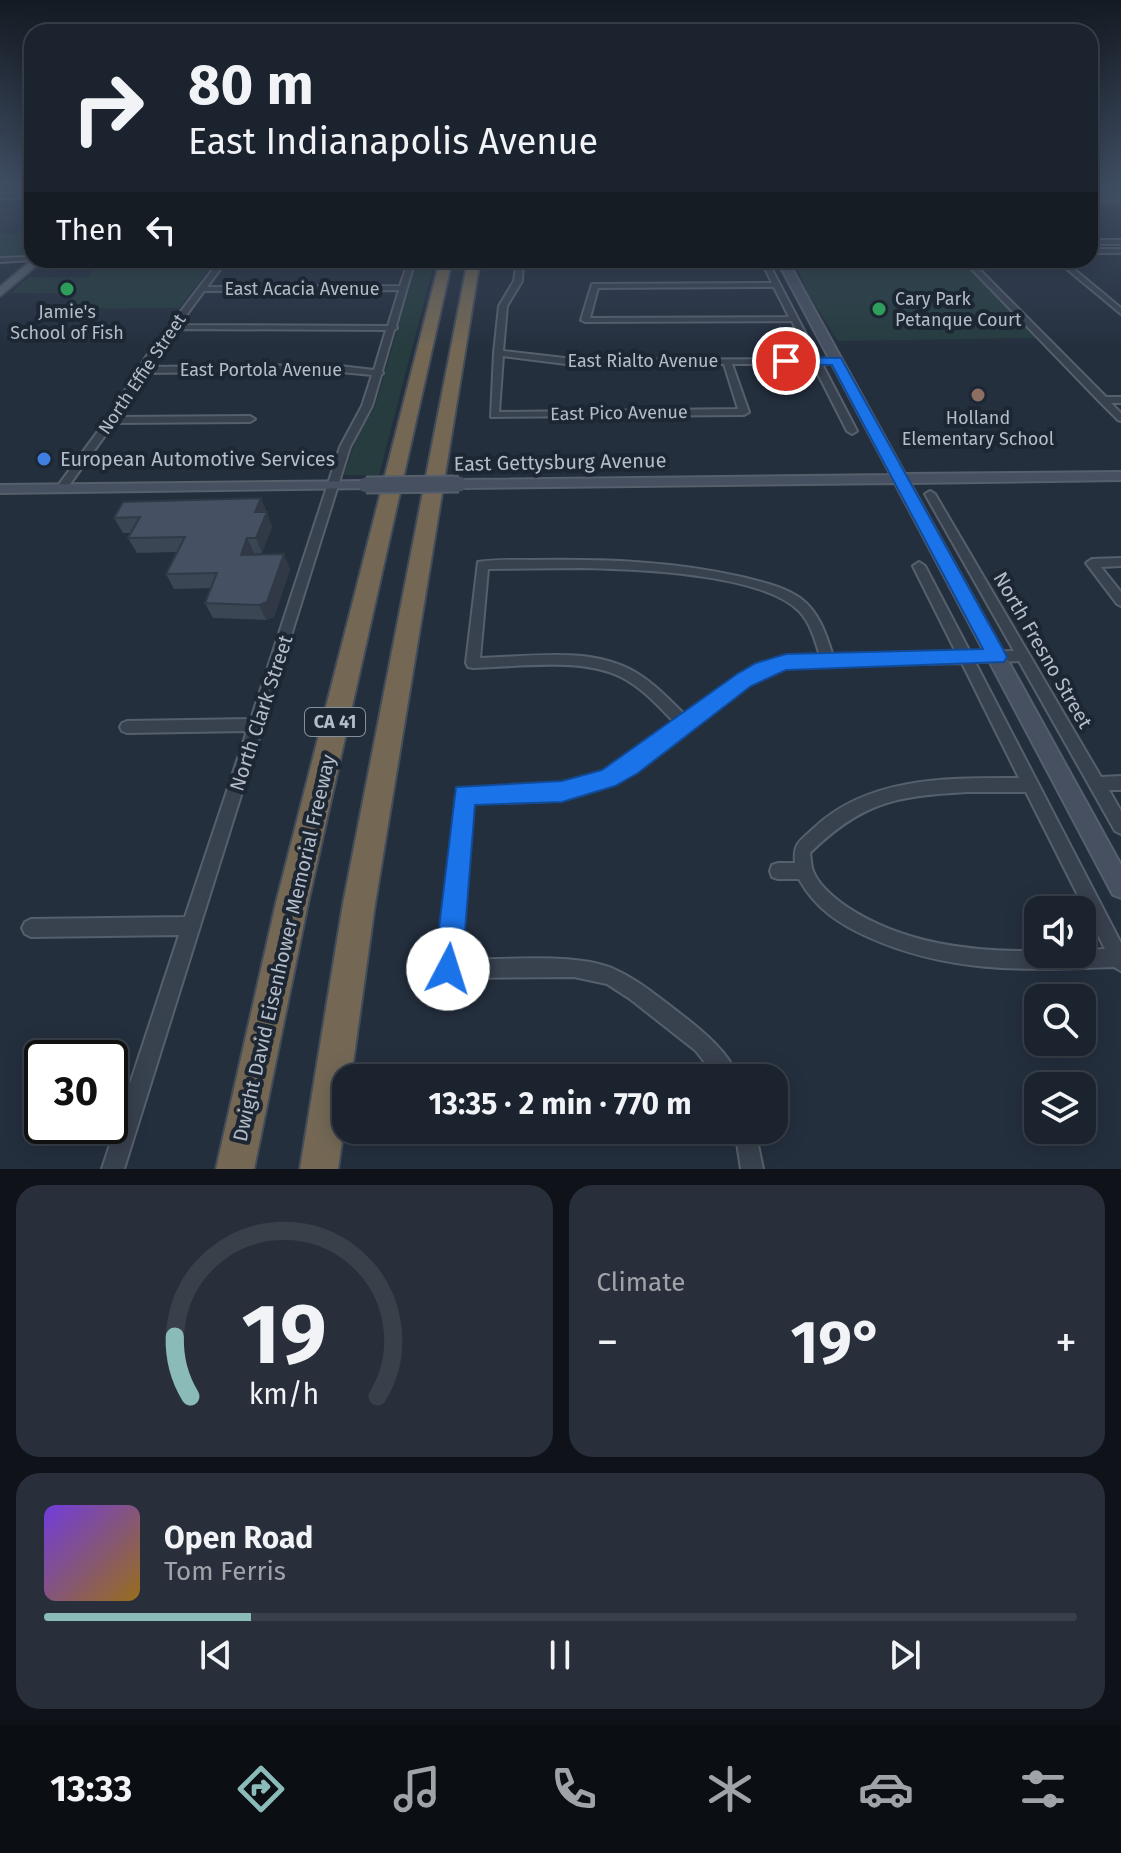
<!DOCTYPE html>
<meta charset="utf-8">
<style>
:root{--surface:#1b232e;--page:#282f3a;--text:#f1f3f6;--muted:#a0a4aa;--line:#39404a;--accent:#8bbbb9}
body{margin:0;font-family:"Fira Sans",sans-serif;background:var(--page);color:var(--text);height:100vh;display:flex;flex-direction:column;font-size:30px;white-space:nowrap}
*{box-sizing:border-box;margin:0}
p{font-size:26px;color:var(--muted)}
.icon{flex:none;width:44px;height:44px;fill:none;stroke:currentColor;stroke-width:2;stroke-linecap:round;stroke-linejoin:round}
.map{position:relative;height:1169px;overflow:hidden}
.sheet{display:flex;flex-direction:column;gap:16px;padding:16px;background:#0f1319;flex:1}
.sheet>*{flex:none}
.top-card{position:absolute;left:24px;top:24px;width:1074px;height:244px;border-radius:24px;box-shadow:0 4px 20px #0003,0 0 0 2px var(--line);background:#1b232e;color:var(--text);overflow:hidden}
.fabs{position:absolute;left:1024px;top:896px;display:grid;gap:16px}
.fabs a{display:grid;place-items:center;width:72px;height:72px;border-radius:16px;background:var(--surface);box-shadow:0 4px 20px #0003,0 0 0 2px var(--line);font-size:40px}
.speed{position:absolute;left:24px;top:1040px;display:flex;gap:16px;font-size:40px;font-weight:700;text-align:center}
.speed>*{display:grid;place-content:center;width:104px;height:104px;border-radius:50%;background:var(--surface);box-shadow:0 4px 20px #0003,0 0 0 2px var(--line);line-height:1}
.speed .limit{border:4px solid #111;border-radius:12px;background:#fff;color:#111}
.pin{position:absolute;display:grid;place-items:center;width:68px;height:68px;color:#fff;margin:-34px;border:4px solid #fff;border-radius:50%;box-shadow:0 2px 8px #0007}
.me{position:absolute;width:88px;margin:-44px;rotate:5deg;stroke-linejoin:round;filter:drop-shadow(0 0 6px #0008)}
.turn{display:flex;align-items:center;gap:28px;height:168px;padding:0 32px;font-size:36px}
.turn .icon{width:104px;height:104px;stroke-width:2.5}
.turn b{display:block;font-size:56px;line-height:68px}
.then{display:flex;align-items:center;height:76px;padding:0 32px;background:#0003;gap:16px;font-size:30px}
.big{font-size:60px;font-weight:700;line-height:1.1}
.sheet .widget{flex:1;display:flex;flex-direction:column;justify-content:center;gap:12px;min-width:0;padding:0 28px;border-radius:24px;background:var(--page)}
.sheet .dial{align-items:center;gap:0}
.dial svg{height:208px;overflow:visible;fill:none;stroke:var(--line);stroke-width:7;stroke-linecap:round;text-anchor:middle}
.dial text{fill:var(--text);stroke:none}
.song{display:flex;align-items:center;gap:24px}
.cover{width:96px;height:96px;border-radius:12px;background:linear-gradient(135deg,hsl(260 70% 55%),hsl(40 70% 35%))}
.played{height:8px;border-radius:4px;background:linear-gradient(90deg,var(--accent) 20%,var(--line) 20%)}
.keys{display:flex;justify-content:space-around;direction:ltr}
.heat{display:flex;justify-content:space-between;align-items:center;font-size:44px;direction:ltr}
.sheet .tiles{flex:1;display:grid;gap:16px;grid-template-columns:1fr 1fr}
.widget:last-child{grid-column:span 2}
.trip{position:absolute;left:332px;top:1064px;width:456px;height:80px;border-radius:24px;background:var(--surface);box-shadow:0 4px 20px #0003,0 0 0 2px var(--line);font-weight:700;line-height:80px;text-align:center}
.tabs{display:flex;height:128px;justify-content:space-around;align-items:center;background:#0b0e12;color:var(--muted)}
.tabs .icon{width:56px;height:56px}
.tabs .current{color:var(--accent)}
.tabs b{font-size:36px;color:var(--text)}
.map>svg:first-child{display:block}
.green{fill:#263c3f}
.lines{fill:none;stroke-linecap:round;stroke-linejoin:round}
.street-casing{stroke:#565f6c;stroke-width:4}
.secondary-casing{stroke:#565f6c;stroke-width:4}
.primary-casing{stroke:#414a57;stroke-width:4}
.highway-casing{stroke:#434c59;stroke-width:4}
.street{fill:#38414e;fill-rule:evenodd}
.secondary{fill:#465061;fill-rule:evenodd}
.primary{fill:#56606e;fill-rule:evenodd}
.highway{fill:#746855;fill-rule:evenodd}
.secondary-bridge-casing{stroke:#565f6c;stroke-width:19;stroke-linecap:butt}
.secondary-bridge{stroke:#465061;stroke-width:15}
.wall{fill:#3b4654}
.shaded-wall{fill:#303945}
.building{fill:#455162;stroke:#303945;stroke-width:2}
.route{fill:#1a73e8;stroke:#114b97;stroke-width:2}
.leisure-dot{fill:#2e9e5b;stroke:#1d2633;stroke-width:3}
.education-dot{fill:#8d6e63;stroke:#1d2633;stroke-width:3}
.shop-dot{fill:#3f7fe0;stroke:#1d2633;stroke-width:3}
.labels{text-anchor:middle;dominant-baseline:central;stroke-width:8;stroke-linejoin:round;paint-order:stroke}
.far-street-label{font-size:18px;fill:#b4bcc9;stroke:#1d2633}
.far-poi-label{font-size:18px;fill:#b4bcc9;stroke:#1d2633}
.shield{fill:#1d2633;stroke:#878f9c;stroke-width:2}
.shield-label{font-size:18px;font-weight:bold;fill:#b4bcc9}
.poi-label{font-size:20px;fill:#b4bcc9;stroke:#1d2633;text-anchor:start}
.street-label{font-size:20px;fill:#b4bcc9;stroke:#1d2633}
</style>
<div class="map">
<svg width="1121" height="1169" viewBox="0 0 1121 1169">
<rect width="100%" height="100%" fill="#242f3e"/>
<!-- green -->
<g class="green">
<path d="M0,233L32,234V248L22,256H0Z"/>
<path d="M105,260H216L179,308L63,309L78,293H11L29,277H88Z"/>
<path d="M417,260H435L379,475H347L344,474L359,431L374,410Z"/>
<path d="M795,260H961L1036,338L838,341L808,293Z"/>
</g>
<g class="lines">
<defs>
<g id="street">
<path d="M32,193V197L0,198V194Z"/>
<rect x="1090" y="240" width="31" height="4"/>
<rect x="1090" y="249" width="31" height="4"/>
<path d="M32,257V260H34L0,262V258Z"/>
<path d="M220,260H227L207,287L400,286L409,260H415L396,326L397,328L394,330L382,371L383,373L381,375L372,406L350,447L124,1169H102L179,935L31,937L25,934L22,928L25,922L31,919L185,917L247,731L127,733L122,731L120,727L122,723L127,721L251,719L340,447L362,406L372,375L331,371L145,373L117,417L250,416L255,419L250,422L114,423L65,491H57L56,489L57,487L107,419L146,357ZM399,290L388,326L179,325L204,291ZM176,329L386,330L374,370L331,365L148,367Z"/>
<path d="M517,260H523L522,281L507,306L503,351L582,360L811,359L792,321L585,322L581,320L592,284L772,283L761,260H767L819,359L837,358L841,361L837,364H822L857,431L852,434L847,431L813,364H732L749,412L744,415L491,417L494,353L499,306L514,281ZM774,287L789,317L590,318L598,288ZM503,356L582,366L724,364L738,409L499,412Z"/>
<path d="M963,260H970L1106,397H1121V403H1111L1121,413V421L1118,420L1100,402Z"/>
<path d="M1056,260H1063L1121,308V314Z"/>
<path d="M930,491L935,494L1101,777L1121,776V790H1109L1121,811V834L1115,831L1019,661L975,662L1121,943V971L1114,967C1025,970 951,974 868,937C839,924 815,908 799,879H778L772,877L770,871L772,865L778,863H795C793,843 800,841 814,828C869,776 949,778 1019,778L962,663L786,667C750,678 724,704 695,727C655,760 610,793 557,800C528,804 500,802 471,802L458,960C499,960 581,952 616,970C640,981 661,999 682,1015C704,1032 728,1052 739,1078H717L696,1051L630,999L607,984L574,977L448,978L442,975L439,969L456,795L459,790L464,788C504,788 548,793 587,780C620,769 650,746 677,725C660,708 643,688 621,677C581,657 517,667 473,668L468,667L466,663L478,562C495,559 515,560 533,560C604,559 673,561 742,577C762,582 783,586 800,598C819,612 826,634 833,656L956,652L913,566L919,562L925,566L970,652L1014,651L925,494ZM581,568C634,569 761,573 799,611C811,624 815,640 820,656C808,656 795,655 783,658C745,667 717,693 687,717C671,701 655,684 635,672C590,646 529,657 480,658L488,569ZM967,792H1026L1105,949L1082,950V954H1038V951C972,952 903,944 847,907C834,898 819,886 813,871C811,866 811,859 810,853C862,802 896,796 967,792Z"/>
<path d="M1121,558V566L1101,567L1121,592V606L1117,604L1086,563L1092,559Z"/>
<path d="M735,1130H755L763,1169H741Z"/>
</g>
<g id="secondary">
<path d="M777,260H787L905,474L1121,472V480L910,483L1121,865V898L1113,895L895,483L459,488L452,484L459,480L891,475Z"/>
<path d="M366,481L371,482L373,485L371,488L0,493V485Z"/>
</g>
<path id="primary" d="M32,260H43L0,296V287Z"/>
<g id="highway">
<path d="M440,260H452L308,903L254,1169H216L276,903Z"/>
<path d="M468,260H480L375,904L351,1078H346V1114L338,1169H300L343,904Z"/>
</g>
</defs>
<!-- street casing -->
<use href="#street" class="street-casing"/>
<!-- secondary casing -->
<use href="#secondary" class="secondary-casing"/>
<!-- primary casing -->
<use href="#primary" class="primary-casing"/>
<!-- highway casing -->
<use href="#highway" class="highway-casing"/>
<!-- street -->
<use href="#street" class="street"/>
<!-- secondary -->
<use href="#secondary" class="secondary"/>
<!-- primary -->
<use href="#primary" class="primary"/>
<!-- highway -->
<use href="#highway" class="highway"/>
<defs>
<path id="secondary-bridge" d="M366,485L459,484"/>
</defs>
<!-- secondary-bridge casing -->
<use href="#secondary-bridge" class="secondary-bridge-casing"/>
<!-- secondary-bridge -->
<use href="#secondary-bridge" class="secondary-bridge"/>
</g>
<!-- wall -->
<g class="wall">
<path d="M1090,185H1121V209L1119,207L1090,208Z"/>
<path d="M261,498L272,527L262,553L253,554L290,569L274,617L266,620L213,618L205,603L211,588L174,589L166,574L176,552L137,553L128,538L131,533H123L114,518Z"/>
</g>
<!-- shaded-wall -->
<g class="shaded-wall">
<path d="M261,498L272,527L262,553L256,538L255,512Z"/>
<path d="M247,538L254,553L247,570L241,555Z"/>
<path d="M284,554L290,569L274,617L266,620L259,605Z"/>
</g>
<!-- building -->
<g class="building">
<rect x="1090" y="185" width="31" height="20"/>
<path d="M261,498L255,512H267L256,538H247L241,555L284,554L267,602L259,605L205,603L217,573L166,574L185,537L128,538L140,517L114,518L123,502Z"/>
</g>
<!-- sky -->
<linearGradient id="sky" x2="0" y2="1"><stop stop-color="#141a22"/><stop offset="0.53" stop-color="#3f4d63"/><stop offset="1" stop-color="#3f4d63" stop-opacity="0"/></linearGradient>
<rect width="1121" height="348" fill="url(#sky)"/>
<!-- route -->
<path class="route" d="M786,357L841,358L1004,651L1007,657L1004,662L786,670L751,686L638,773L615,786L562,802L475,805L462,969L458,979L448,983L438,979L434,969L456,787L562,781L602,770L737,674L756,663L786,654L983,649L832,365L782,364V358Z"/>
<!-- markers -->
<g class="leisure-dot">
<circle cx="67" cy="289" r="8"/>
<circle cx="879" cy="309" r="8"/>
</g>
<circle class="education-dot" cx="978" cy="395" r="8"/>
<circle class="shop-dot" cx="44" cy="459" r="8"/>
<g class="labels">
<!-- far-street labels -->
<g class="far-street-label">
<text x="302" y="289">East Acacia Avenue</text>
<text x="643" y="361">East Rialto Avenue</text>
<text x="261" y="370">East Portola Avenue</text>
<text transform="translate(142 374) rotate(-56)">North Effie Street</text>
<text transform="translate(619 413) rotate(-1)">East Pico Avenue</text>
</g>
<!-- far-poi labels -->
<g class="far-poi-label">
<text x="895" y="299" text-anchor="start">Cary Park<tspan x="895" dy="21">Petanque Court</tspan></text>
<text x="67" y="312">Jamie's<tspan x="67" dy="21">School of Fish</tspan></text>
<text x="978" y="418">Holland<tspan x="978" dy="21">Elementary School</tspan></text>
</g>
<!-- shield labels -->
<rect class="shield" x="305" y="708" width="60" height="28" rx="6"/>
<g class="shield-label">
<text x="335" y="722">CA 41</text>
</g>
<!-- poi labels -->
<g class="poi-label">
<text x="60" y="459">European Automotive Services</text>
</g>
<!-- street labels -->
<g class="street-label">
<text transform="translate(560 462) rotate(-1)">East Gettysburg Avenue</text>
<text transform="translate(1043 650) rotate(60)">North Fresno Street</text>
<text transform="translate(261 713) rotate(-72)">North Clark Street</text>
<text transform="translate(284 948) rotate(-77)">Dwight David Eisenhower Memorial Freeway</text>
</g>
</g>
</svg>
<div class="fabs">
<a><svg class="icon" aria-label="sound" viewBox="0 0 24 24"><path d="M4 9h4l5-4v14l-5-4H4zM17 9q2 3 0 6"/></svg></a>
<a><svg class="icon" aria-label="search" viewBox="0 0 24 24"><circle cx="10" cy="10" r="6"/><path d="M15 15l6 6"/></svg></a>
<a><svg class="icon" aria-label="layers" viewBox="0 0 24 24"><path d="M12 4l9 5-9 5-9-5zM3 14l9 5 9-5"/></svg></a>
</div>
<div class="speed"><div class="limit">30</div></div>
<div class="pin" style="left:786px;top:361px;background:#d93025"><svg class="icon" aria-label="arrive" viewBox="0 0 24 24"><path d="M6 21V4h12l-3 4 3 4H6"/></svg></div>
<svg class="me" style="left:448px;top:969px" viewBox="-20 -20 40 40"><circle r="19" fill="#fff"/><path d="M0-13L10 11 0 6-10 11z" fill="#1a73e8"/></svg>
<div class="trip">13:35 · 2 min · 770 m</div>
<div class="top-card">
<div class="turn"><svg class="icon" aria-label="right" viewBox="0 0 24 24"><path d="M7 20v-9h11M14 6l5 5-5 5"/></svg><div><b>80 m</b>East Indianapolis Avenue</div></div>
<div class="then">Then<svg class="icon" aria-label="left" viewBox="0 0 24 24"><path d="M17 20v-9H6M10 6l-5 5 5 5"/></svg></div>
</div>
</div>
<section class="sheet">
<div class="tiles">
<div class="widget dial"><svg viewBox="0 0 100 80">
<path d="M14 69A42 42 0 1 1 86 69"/>
<path d="M14 69A42 42 0 0 1 8 46" stroke="#8bbbb9"/>
<text x="50" y="56" font-size="32" font-weight="700">19</text>
<text x="50" y="72" font-size="11">km/h</text>
</svg></div>
<div class="widget"><p>Climate</p>
<div class="heat"><a>−</a><b class="big">19°</b><a>+</a></div>
</div>
<div class="widget">
<div class="song"><i class="cover"></i><div><b>Open Road</b><p>Tom Ferris</p></div></div>
<div class="played"></div>
<div class="keys"><svg class="icon" aria-label="previous" viewBox="0 0 24 24"><path d="M18 5L8 12l10 7zM5 5v14"/></svg><svg class="icon" aria-label="pause" viewBox="0 0 24 24"><path d="M8 5v14M16 5v14"/></svg><svg class="icon" aria-label="next" viewBox="0 0 24 24"><path d="M6 5l10 7-10 7zM19 5v14"/></svg></div>
</div>
</div>
</section>
<nav class="tabs">
<b>13:33</b>
<svg class="icon current" aria-label="directions" viewBox="0 0 24 24"><path d="M12 3l9 9-9 9-9-9zM9 14v-3h6M13 9l2 2-2 2"/></svg>
<svg class="icon" aria-label="music" viewBox="0 0 24 24"><path d="M9 18V5l10-2v13"/><circle cx="6" cy="18" r="3"/><circle cx="16" cy="16" r="3"/></svg>
<svg class="icon" aria-label="phone" viewBox="0 0 24 24"><path d="M5 4h4l2 5-3 2q2 4 5 5l2-3 5 2v4C11 20 4 13 5 4z"/></svg>
<svg class="icon" aria-label="climate" viewBox="0 0 24 24"><path d="M12 3v18M4 7l16 10M4 17L20 7"/></svg>
<svg class="icon" aria-label="car" viewBox="0 0 24 24"><path d="M5 17H2v-5l4-1 3-4h7l3 4 3 1v5h-3M9 17h6M6 11h13"/><circle cx="7" cy="17" r="2"/><circle cx="17" cy="17" r="2"/></svg>
<svg class="icon" aria-label="filters" viewBox="0 0 24 24"><path d="M4 7h16M4 17h16"/><circle cx="9" cy="7" r="2"/><circle cx="15" cy="17" r="2"/></svg>
</nav>
